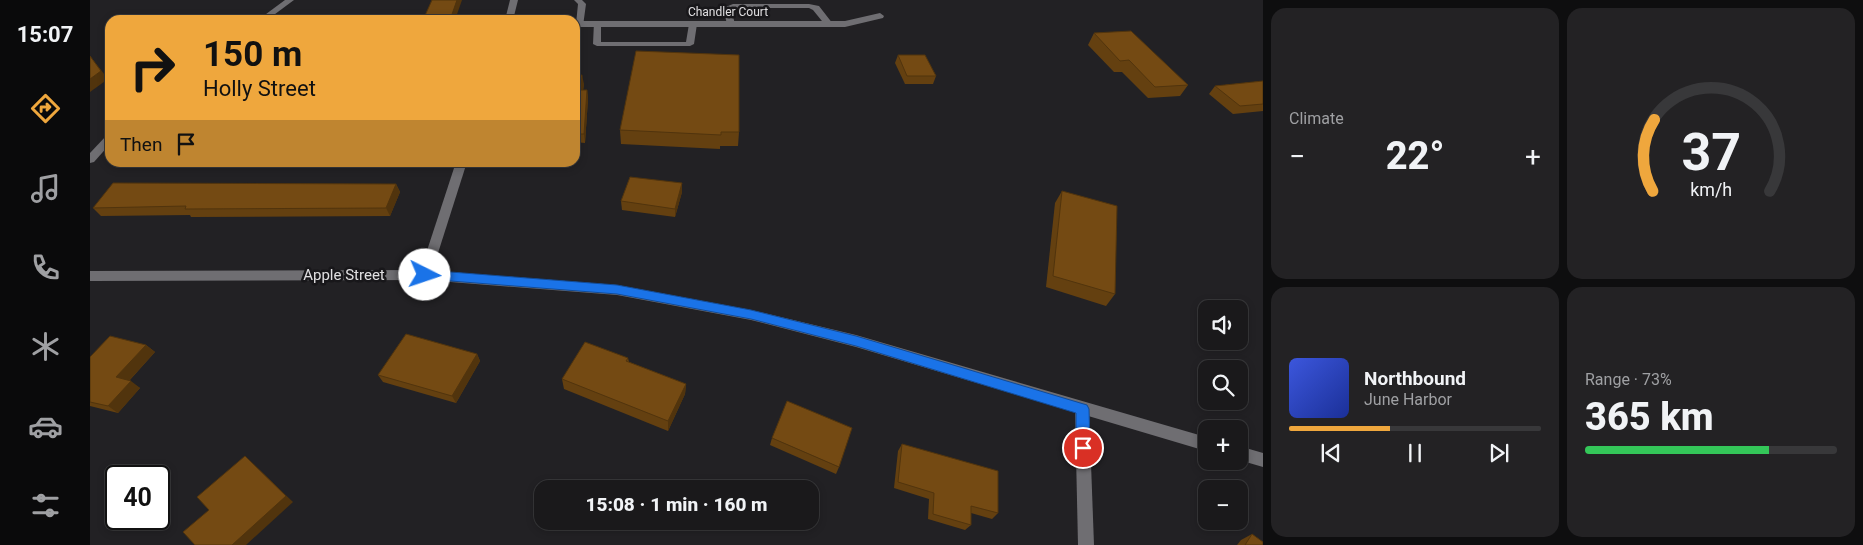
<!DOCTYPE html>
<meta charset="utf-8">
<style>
:root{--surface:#1a191b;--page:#232224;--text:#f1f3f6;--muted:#9fa0a3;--line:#38383a;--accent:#efa73d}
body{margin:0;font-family:Roboto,sans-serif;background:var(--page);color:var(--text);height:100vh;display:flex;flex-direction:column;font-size:19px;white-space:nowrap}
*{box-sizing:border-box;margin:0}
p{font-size:16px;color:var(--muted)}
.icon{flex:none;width:28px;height:28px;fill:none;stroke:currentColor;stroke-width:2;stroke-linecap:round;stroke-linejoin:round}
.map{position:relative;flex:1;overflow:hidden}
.drawer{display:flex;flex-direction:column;gap:8px;padding:8px;background:#0e0e0f;width:600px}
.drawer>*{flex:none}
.banner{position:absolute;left:15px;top:15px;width:475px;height:152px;border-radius:15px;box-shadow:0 2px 8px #0003,0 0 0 1px var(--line);background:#efa73d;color:#111;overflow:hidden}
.buttons{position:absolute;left:1108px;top:300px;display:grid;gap:10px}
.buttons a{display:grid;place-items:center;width:50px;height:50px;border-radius:10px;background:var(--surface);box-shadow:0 2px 8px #0003,0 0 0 1px var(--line);font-size:25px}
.speed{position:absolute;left:15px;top:465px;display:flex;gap:10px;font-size:25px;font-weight:700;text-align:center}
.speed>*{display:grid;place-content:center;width:65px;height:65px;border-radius:50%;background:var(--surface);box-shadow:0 2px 8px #0003,0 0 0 1px var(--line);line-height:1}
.speed .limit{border:2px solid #111;border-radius:8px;background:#fff;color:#111}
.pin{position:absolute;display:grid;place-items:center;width:42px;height:42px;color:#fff;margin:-21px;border:2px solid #fff;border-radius:50%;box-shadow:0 1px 5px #0007}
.me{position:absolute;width:55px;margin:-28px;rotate:94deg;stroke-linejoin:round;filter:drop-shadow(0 0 4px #0008)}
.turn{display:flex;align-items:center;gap:18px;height:105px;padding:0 15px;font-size:22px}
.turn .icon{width:65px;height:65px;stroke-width:2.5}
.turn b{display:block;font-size:35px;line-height:42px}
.then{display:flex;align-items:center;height:48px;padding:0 15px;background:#0003;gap:10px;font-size:19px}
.big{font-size:38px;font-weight:800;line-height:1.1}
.drawer .widget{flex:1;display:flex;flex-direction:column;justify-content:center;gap:8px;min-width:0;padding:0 18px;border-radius:15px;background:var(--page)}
.drawer .dial{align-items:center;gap:0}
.dial svg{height:130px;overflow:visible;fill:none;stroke:var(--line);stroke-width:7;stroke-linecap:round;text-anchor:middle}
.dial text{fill:var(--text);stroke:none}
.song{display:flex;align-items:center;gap:15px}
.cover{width:60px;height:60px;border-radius:8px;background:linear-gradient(135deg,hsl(230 70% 55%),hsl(230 70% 35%))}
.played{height:5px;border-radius:2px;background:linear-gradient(90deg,var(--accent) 40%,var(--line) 40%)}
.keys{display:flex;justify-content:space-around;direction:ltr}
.heat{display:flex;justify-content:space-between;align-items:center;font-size:28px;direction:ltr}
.charge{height:8px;border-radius:4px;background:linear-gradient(90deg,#34c759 73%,var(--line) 0)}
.drawer .tiles{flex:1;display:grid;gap:8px;grid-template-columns:repeat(2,1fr)}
.trip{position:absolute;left:444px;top:480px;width:285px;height:50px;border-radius:15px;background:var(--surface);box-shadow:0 2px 8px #0003,0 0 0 1px var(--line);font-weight:800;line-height:50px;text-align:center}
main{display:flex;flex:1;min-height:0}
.menu{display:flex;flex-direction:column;width:90px;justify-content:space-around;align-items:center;background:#0a0a0b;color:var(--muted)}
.menu .icon{width:35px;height:35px}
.menu .current{color:var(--accent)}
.menu b{font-size:22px;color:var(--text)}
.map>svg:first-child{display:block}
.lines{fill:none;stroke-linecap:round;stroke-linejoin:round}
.service{fill:#6f6e72;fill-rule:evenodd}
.minor{fill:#6f6e72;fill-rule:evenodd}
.tertiary{fill:#6f6e72;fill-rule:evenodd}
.wall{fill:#644010}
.shaded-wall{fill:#51340d}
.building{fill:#744a13;stroke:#51340d}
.route{fill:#1a73e8;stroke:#114b97}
.labels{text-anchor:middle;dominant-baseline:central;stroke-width:5;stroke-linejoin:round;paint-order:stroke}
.far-street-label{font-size:12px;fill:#e0dfe1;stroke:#18171a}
.street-label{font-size:15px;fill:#e0dfe1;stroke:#18171a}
</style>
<main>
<nav class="menu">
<b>15:07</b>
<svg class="icon current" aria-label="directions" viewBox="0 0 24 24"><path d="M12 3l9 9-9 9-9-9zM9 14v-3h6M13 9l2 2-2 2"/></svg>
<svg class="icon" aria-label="music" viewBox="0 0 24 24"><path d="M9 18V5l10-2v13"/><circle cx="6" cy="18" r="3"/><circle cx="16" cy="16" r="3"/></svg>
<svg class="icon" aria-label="phone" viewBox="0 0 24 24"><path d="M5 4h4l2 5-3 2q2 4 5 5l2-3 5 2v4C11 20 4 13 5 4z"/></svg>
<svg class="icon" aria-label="climate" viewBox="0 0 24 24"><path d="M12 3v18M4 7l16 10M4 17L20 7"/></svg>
<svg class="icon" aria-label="car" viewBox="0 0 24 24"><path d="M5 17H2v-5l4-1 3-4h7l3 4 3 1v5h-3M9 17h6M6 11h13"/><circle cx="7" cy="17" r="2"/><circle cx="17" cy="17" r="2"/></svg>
<svg class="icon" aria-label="filters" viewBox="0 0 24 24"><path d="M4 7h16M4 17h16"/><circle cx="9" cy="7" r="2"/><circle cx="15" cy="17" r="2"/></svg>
</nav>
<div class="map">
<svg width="1173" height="545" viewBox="0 0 1173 545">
<rect width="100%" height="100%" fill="#222124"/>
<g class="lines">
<!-- service -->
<g class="service">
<path d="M484,0H492L496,4L493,26L486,24L488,4Z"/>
<path d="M643,4H719L729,6L743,24L736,26L723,10L719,8H644L641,9L645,24L641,26L637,24L633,8Z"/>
<path d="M504,22L511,24V42H596L599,24L603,22L607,24L604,44L600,46H507L503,44Z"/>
</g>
<!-- minor -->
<g class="minor">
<path d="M195,0H204L177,20H168Z"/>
<path d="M420,0H428L423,20H415Z"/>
<path d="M790,13L794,16L793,18L755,27H485V21H755Z"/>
<path d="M20,135V144L4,162L0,163V153L16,136Z"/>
<path d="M366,162H377L341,275L339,278H331L329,275Z"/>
<path d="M992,402L997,404L999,409L1004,545H988L985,409L987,404Z"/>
</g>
<!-- tertiary -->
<g class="tertiary">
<path d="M335,270L527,285L661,310L766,335L1116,437V451L766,347L661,320L527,295L335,280L0,281V271Z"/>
<path d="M1149,446L1173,453V467L1149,460Z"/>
</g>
</g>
<!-- wall -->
<g class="wall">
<path d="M1004,33L1098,85L1090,96L1058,98L1032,72H1024L998,45Z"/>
<path d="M808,55L846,76L843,84H815L805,63Z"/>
<path d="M485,76L494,84L493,90H497L498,99L495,143L485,142Z"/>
<path d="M1173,81V111L1143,114L1119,94L1125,86Z"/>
<path d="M530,130L649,132L648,146H630V149L531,144Z"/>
<path d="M592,183V192L585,217L532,210L531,201Z"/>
<path d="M306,184L310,192L300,216L101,217L100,215L11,216L3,208Z"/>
<path d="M972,191L1025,294L1016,306L956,287L965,203Z"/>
<path d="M56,345L65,352L39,381L50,388L28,413L0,406V357Z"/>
<path d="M387,354L390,361L366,403L293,382L288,375Z"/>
<path d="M538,358L539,362L596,384L595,394L578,431L474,389L472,379Z"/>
<path d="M682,438L749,467L746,474L680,445Z"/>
<path d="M812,444L908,513L902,519L881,513V525L875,530L838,519L839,499L804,488L808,451Z"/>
<path d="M1162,534L1173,545H1147L1151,540Z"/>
</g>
<!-- shaded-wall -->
<g class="shaded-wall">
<path d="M367,0H372L365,20H360Z"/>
<path d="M0,56L18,79L0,92Z"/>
<path d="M492,75L494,84L492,99L491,90Z"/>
<path d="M497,90L498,99L495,143L494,134Z"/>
<path d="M592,183V192L585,217V209Z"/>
<path d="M306,184L310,192L300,216L296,208Z"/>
<path d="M56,345L65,352L35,385L26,377Z"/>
<path d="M387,354L390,361L366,403L362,396Z"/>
<path d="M41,381L50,388L28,413L18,406Z"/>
<path d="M596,384L595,394L578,431V421Z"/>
<path d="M155,456L203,502L156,545H142Z"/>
</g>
<!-- building -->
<g class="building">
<path d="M342,0H367L360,20H333Z"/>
<path d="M1041,31L1098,85L1065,87L1039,60L1030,61L1004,33Z"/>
<path d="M546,51L649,55V132H631V135L530,130Z"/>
<path d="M808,55H835L846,76H817Z"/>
<path d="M0,56L11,71L0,79Z"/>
<path d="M492,75L491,90H497L494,134H485V76Z"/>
<path d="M1173,81V104L1150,106L1125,86Z"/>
<path d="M540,177L592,183L585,209L531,201Z"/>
<path d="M23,183L306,184L296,208L95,209L96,206L3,208Z"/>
<path d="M972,191L1027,206L1025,294L963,276Z"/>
<path d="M316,334L387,354L362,396L288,375Z"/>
<path d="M20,336L56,345L26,377L41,381L18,406L0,402V357Z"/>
<path d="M495,342L538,358L536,361L596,384L578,421L472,379Z"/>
<path d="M697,401L762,428L749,467L682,438Z"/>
<path d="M812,444L908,471V513L881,506V525L843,514L844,493L808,482Z"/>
<path d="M155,456L196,496L142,545H105L93,532L119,510L107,497Z"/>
<path d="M1162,534L1173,542V545H1155Z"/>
</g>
<!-- route -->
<path class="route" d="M335,270L527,285L661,310L766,336L997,405L999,409L1000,448L998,452L993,454L988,452L986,448V413L766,346L661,319L527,294L335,279L330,275Z"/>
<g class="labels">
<!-- far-street labels -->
<g class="far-street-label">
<text x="638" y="12">Chandler Court</text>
</g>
<!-- street labels -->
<g class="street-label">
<text x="254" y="275">Apple Street</text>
</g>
</g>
</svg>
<div class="buttons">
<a><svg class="icon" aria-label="sound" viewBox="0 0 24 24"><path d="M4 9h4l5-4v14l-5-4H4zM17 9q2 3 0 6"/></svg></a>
<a><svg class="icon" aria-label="search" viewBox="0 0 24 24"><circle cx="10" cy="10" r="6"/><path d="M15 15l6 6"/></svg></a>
<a>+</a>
<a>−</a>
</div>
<div class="speed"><div class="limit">40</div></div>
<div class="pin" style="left:993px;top:448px;background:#d93025"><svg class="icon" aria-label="arrive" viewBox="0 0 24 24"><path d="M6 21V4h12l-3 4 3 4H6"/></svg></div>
<svg class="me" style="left:335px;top:275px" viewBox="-20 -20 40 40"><circle r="19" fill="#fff"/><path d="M0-13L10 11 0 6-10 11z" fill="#1a73e8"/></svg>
<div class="trip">15:08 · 1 min · 160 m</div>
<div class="banner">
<div class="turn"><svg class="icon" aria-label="right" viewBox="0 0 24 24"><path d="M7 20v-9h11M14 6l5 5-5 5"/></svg><div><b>150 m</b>Holly Street</div></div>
<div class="then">Then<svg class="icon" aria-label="arrive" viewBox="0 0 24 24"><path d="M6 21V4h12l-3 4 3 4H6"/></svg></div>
</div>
</div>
<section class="drawer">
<div class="tiles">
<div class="widget"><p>Climate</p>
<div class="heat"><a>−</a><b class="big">22°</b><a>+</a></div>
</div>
<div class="widget dial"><svg viewBox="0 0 100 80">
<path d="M14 69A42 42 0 1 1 86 69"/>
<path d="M14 69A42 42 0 0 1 15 25" stroke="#efa73d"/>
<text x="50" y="56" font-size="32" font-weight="700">37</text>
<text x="50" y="72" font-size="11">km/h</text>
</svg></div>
<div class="widget">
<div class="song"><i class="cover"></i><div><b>Northbound</b><p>June Harbor</p></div></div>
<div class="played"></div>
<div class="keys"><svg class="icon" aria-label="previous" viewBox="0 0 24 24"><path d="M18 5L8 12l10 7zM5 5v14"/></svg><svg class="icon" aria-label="pause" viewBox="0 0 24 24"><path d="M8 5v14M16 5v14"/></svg><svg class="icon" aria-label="next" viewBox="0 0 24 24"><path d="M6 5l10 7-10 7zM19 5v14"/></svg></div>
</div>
<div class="widget"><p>Range · 73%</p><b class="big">365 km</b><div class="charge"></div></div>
</div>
</section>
</main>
